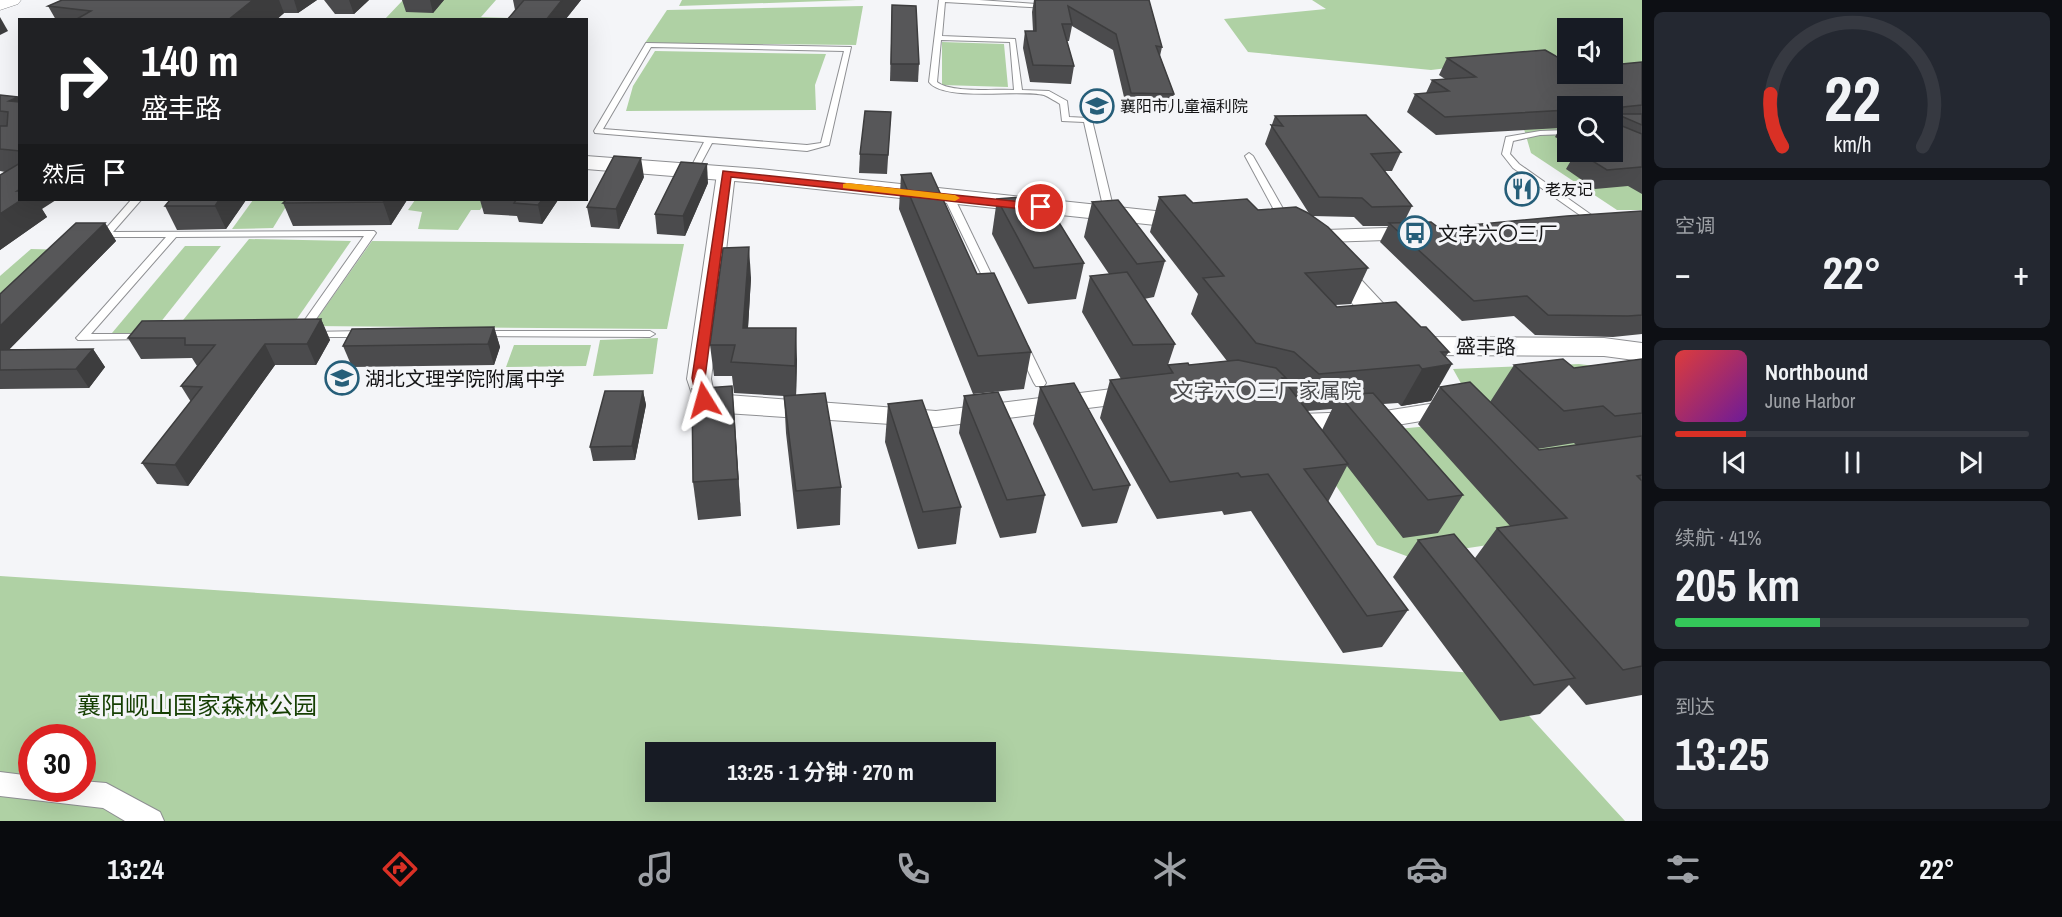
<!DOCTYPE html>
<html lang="zh">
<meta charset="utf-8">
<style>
:root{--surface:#171b24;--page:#242831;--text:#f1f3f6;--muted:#9ea1a6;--line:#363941;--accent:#d93025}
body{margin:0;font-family:"Archivo Narrow","Noto Sans SC",sans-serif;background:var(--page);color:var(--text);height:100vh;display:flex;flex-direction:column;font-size:22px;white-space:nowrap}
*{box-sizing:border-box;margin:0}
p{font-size:20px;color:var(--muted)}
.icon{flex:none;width:33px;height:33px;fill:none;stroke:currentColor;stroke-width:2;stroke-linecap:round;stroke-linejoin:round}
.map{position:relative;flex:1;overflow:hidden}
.details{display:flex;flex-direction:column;gap:12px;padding:12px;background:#0d0f14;width:420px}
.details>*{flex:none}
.banner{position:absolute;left:18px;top:18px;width:570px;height:183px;border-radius:0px;box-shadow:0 6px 24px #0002;background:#202124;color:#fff;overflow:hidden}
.controls{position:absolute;left:1557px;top:18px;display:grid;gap:12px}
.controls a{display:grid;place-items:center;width:66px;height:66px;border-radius:0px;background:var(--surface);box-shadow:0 6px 24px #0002;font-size:30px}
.speed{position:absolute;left:18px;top:724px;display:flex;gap:12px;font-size:30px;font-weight:700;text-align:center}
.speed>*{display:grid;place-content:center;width:78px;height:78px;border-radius:50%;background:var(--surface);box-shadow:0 6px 24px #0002;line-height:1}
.speed .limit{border:9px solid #d22;background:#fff;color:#111}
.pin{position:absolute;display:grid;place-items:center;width:51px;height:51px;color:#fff;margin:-26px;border:3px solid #fff;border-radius:50%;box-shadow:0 2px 6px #0007}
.me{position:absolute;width:66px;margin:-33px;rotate:352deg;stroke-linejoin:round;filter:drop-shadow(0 0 4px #0008)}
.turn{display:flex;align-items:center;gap:21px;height:126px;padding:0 24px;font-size:27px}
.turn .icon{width:78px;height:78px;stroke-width:2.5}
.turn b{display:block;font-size:42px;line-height:51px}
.then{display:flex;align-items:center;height:57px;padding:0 24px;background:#0003;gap:12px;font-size:22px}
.big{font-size:45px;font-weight:700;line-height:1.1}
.details .widget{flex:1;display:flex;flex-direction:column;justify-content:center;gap:9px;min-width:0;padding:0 21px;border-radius:9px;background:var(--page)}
.details .dial{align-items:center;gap:0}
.dial svg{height:156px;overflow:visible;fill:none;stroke:var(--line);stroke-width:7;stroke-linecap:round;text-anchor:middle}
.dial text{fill:var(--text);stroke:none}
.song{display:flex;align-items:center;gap:18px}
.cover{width:72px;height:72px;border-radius:9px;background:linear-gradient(135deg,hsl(0 70% 55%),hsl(280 70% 35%))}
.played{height:6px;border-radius:3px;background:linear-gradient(90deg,var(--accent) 20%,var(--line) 20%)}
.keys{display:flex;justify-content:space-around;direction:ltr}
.heat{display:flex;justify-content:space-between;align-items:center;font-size:33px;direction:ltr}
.charge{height:9px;border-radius:4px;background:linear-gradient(90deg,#34c759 41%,var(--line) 0)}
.trip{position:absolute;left:645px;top:742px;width:351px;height:60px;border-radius:0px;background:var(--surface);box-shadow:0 6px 24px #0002;font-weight:700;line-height:60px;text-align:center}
.menu{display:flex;height:96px;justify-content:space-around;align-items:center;background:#090b0e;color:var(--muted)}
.menu .icon{width:42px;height:42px}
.menu .on{color:var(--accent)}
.menu b{font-size:27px;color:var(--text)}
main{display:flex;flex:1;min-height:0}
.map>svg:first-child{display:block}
.green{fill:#afd1a4;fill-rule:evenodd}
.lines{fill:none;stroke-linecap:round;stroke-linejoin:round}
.service-casing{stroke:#8e8f92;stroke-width:2}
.pedestrian-casing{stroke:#8e8f92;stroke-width:2}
.minor-casing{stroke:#8e8f92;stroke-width:2}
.tertiary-casing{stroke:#8e8f92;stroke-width:2}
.trunk-casing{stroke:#8e8f92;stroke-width:1}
.service{fill:#fff;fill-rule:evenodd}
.pedestrian{fill:#fff;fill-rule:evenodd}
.minor{fill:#fff;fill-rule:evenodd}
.tertiary{fill:#fff;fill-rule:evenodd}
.trunk{fill:#fff;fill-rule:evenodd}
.wall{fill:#4b4b4d;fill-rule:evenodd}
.shaded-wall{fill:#3d3d3e}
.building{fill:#575759;stroke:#3d3d3e;stroke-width:1.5}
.route{fill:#d93025;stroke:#8d1f18;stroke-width:1.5}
.slow{fill:#f59e0b}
.labels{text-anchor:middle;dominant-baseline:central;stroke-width:6;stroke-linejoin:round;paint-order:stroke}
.far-poi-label{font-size:16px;fill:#141415;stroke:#f4f5f8;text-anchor:start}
.poi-label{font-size:20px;fill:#141415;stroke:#f4f5f8;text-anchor:start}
.street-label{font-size:20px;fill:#141415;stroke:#f4f5f8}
.neighbourhood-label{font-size:21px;fill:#4a4b4d;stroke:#f4f5f8}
.near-park-label{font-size:24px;fill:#153e02;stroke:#f4f5f8}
</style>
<main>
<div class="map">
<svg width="1642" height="821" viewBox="0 0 1642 821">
<rect width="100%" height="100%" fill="#f4f5f8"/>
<!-- green -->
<g class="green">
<path d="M403,0H496L481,17L513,18L354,20L385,19Z"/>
<path d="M682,0H856L679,6Z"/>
<path d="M1312,0H1642V69L1612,74V28H1568L1567,60L1558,55L1431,70L1248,52L1224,19L1326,9Z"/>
<path d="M863,6L856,45L645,43L667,10Z"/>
<path d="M942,42L1004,44L1008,87L942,85Z"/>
<path d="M655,51L826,54L815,85L816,110L626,111L633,86Z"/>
<path d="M1642,121V210H1617L1531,153L1524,129L1567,126L1568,152H1612Z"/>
<path d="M253,200H290L273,228L232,229Z"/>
<path d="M415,200H487L480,210H471L458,230L418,229L422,212L408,210Z"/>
<path d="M249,239L351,241L292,326L179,325Z"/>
<path d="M372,241L684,244L667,329L312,326Z"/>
<path d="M185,246H221L152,333H112Z"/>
<path d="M31,249L74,250L0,319V276Z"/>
<path d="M658,338L653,374L593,376L600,340Z"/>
<path d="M514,345H591L586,366L506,367Z"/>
<path d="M1579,364L1642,372L1626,524L1409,557L1377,545L1303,438L1482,421L1453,369Z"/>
<path d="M0,576L1491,674L1625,821H0ZM32,738H82V789H32ZM656,753H986V792H656Z"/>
</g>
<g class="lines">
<defs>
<g id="service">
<path d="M939,0H979L1050,5V7L1048,8L945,2L942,36L1015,39L1022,90L1049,91L1067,101L1069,117L1088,118L1092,120L1115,215L1113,217H1107L1105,215L1084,122L1062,121L1060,104C1055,101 1049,97 1044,95C1019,89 944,102 929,82ZM941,40L1010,42L1014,90C995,89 950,93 937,82Z"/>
<path d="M646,43L851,47L829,145L807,151L712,143L697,171L693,174L689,171L704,142L595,133L594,131ZM651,47L844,51L821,143L807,145L603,129Z"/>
<path d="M1568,130V134L1540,135L1513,141L1510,154L1519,164L1600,221V225H1594L1513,168L1502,154L1506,137L1540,131Z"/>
<path d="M1249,153L1253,156L1290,221L1288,223L1285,224L1280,221L1245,156Z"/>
<path d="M949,194L954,197L998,288L997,290H989L988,288L944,197Z"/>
<path d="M131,200H141L113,232L374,231L376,233L307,332L366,331L371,334L366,337H311L307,336V332L302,334L297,331L364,236L176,237L91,334H145L149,335L151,337L149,339L78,340L76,338L78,336L166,237H102V233Z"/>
<path d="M479,331H650L655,334L650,337L475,336L474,334L475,332Z"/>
<path d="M1022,342L1028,346L1046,383L1044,386H1036L1034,383L1016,346Z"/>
</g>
<path id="pedestrian" d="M0,772L32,776V789H82V781L106,783L160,812L164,821H125L103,808L0,796Z"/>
<g id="minor">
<path d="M726,169L735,174L711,379L714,394L936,411L1136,386L1144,388L1148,394L1144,400L1136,402L936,427L725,413L696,406L687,379L717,174Z"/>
<path d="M1304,227L1326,230L1415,227L1425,233L1415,239L1326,242L1297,237L1294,233L1297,229Z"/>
<path d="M1455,400L1463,402L1467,408L1463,414L1385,427L1295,431L1286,429L1275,416L1278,410L1287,408L1300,414L1385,411Z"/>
</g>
<g id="tertiary">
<path d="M586,156L759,169L1193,215L1201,217L1205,222L1201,227L1193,229L759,183L586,169Z"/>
<path d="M1331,254L1340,257L1394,315L1428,337L1604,338L1642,343V361L1604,356L1423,355C1379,343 1350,300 1322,267L1318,262L1322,257Z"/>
</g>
<path id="trunk" d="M0,0H21L18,4L0,10Z"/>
</defs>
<!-- service casing -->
<use href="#service" class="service-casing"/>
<!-- pedestrian casing -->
<use href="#pedestrian" class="pedestrian-casing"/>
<!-- minor casing -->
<use href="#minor" class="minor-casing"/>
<!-- tertiary casing -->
<use href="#tertiary" class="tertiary-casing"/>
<!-- trunk casing -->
<use href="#trunk" class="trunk-casing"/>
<!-- service -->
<use href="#service" class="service"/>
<!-- pedestrian -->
<use href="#pedestrian" class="pedestrian"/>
<!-- minor -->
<use href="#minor" class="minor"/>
<!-- tertiary -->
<use href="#tertiary" class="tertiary"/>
<!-- trunk -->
<use href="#trunk" class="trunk"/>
</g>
<!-- wall -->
<g class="wall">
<path d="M62,0H317L298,13H284L276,20H56L48,6Z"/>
<path d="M324,0H369L354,14H335Z"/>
<path d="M402,0H444L433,13L406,12Z"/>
<path d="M513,0H581L565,20L515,10Z"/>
<path d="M1034,0H1149L1162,47L1160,56L1174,94L1169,112L1127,110L1113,50L1072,26L1069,41H1067L1074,66L1071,84L1030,82L1023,48L1025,31H1033L1032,12Z"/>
<path d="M892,5L919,64L918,82L890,81Z"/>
<path d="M1447,58L1568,74L1642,62V194L1628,186L1595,189L1566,169L1576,152H1612V106H1568V144L1555,137L1560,128L1436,135L1407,112L1415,94L1426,93L1432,80L1445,79L1439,75Z"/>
<path d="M0,95L18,97L20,100V200L42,209L47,217L0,250V175L5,172L0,171Z"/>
<path d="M891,112L887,174L859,173L860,154Z"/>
<path d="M1275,116L1401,152L1392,171H1385L1412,206L1404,222L1439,228L1642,211V334L1613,337L1535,335L1514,316L1462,321L1380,242L1388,226H1363L1354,217L1313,216L1368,268L1351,304L1335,305L1337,307L1421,327L1449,352L1445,357L1431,401L1401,406L1398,403L1383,404L1463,495L1438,533L1403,538L1347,466L1328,502L1408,610L1382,647L1343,653L1251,511L1224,515L1222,511L1157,519L1100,418L1110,380L1121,379L1082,312L1090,276L1109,274L1084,237L1092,202L1165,261L1154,297L1144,299L1175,344L1165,374L1168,365H1189L1227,361L1191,314L1198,294L1150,232L1159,197L1193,203L1310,215L1265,144ZM1332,409L1322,430L1307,411Z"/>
<path d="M901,175L977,274L1031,352L1024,389L973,394L899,209Z"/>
<path d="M644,177L619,229L591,227L587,207Z"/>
<path d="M708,183L685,236L657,234L655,214Z"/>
<path d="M997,199L1084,263L1076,299L1028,304L992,234Z"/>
<path d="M246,200L226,229L177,230L165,206Z"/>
<path d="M407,200L391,225L293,226L283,203Z"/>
<path d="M480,200H558L542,224L519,222L517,216L484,214Z"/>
<path d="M105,223L116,241L9,349H93L105,367L89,388L0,389V294Z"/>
<path d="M751,278L748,328L797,359L796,395L841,487L840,525L797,529L786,433L784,396L734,393L732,376H714L710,345Z"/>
<path d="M321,319L330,340L316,365H275L188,486L157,484L142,463L191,402L181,386L197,366L192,358L141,359L128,338Z"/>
<path d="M494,327L500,347L494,365L352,367L343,346Z"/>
<path d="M1642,359V695L1586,705L1569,685L1540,714L1500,721L1393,577L1418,540L1475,558L1497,528L1510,526L1418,424L1440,387L1490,402L1514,365L1574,368ZM1574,443L1576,445L1539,450L1537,449Z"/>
<path d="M732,386L741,516L698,520L693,482Z"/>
<path d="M1040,387L1130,485L1117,523L1082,527L1033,424Z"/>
<path d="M643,391L646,405L635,460L593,461L590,447Z"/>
<path d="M964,396L1045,495L1036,533L1000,538L959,433Z"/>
<path d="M888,404L961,507L956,544L918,549L885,442Z"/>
</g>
<!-- shaded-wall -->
<g class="shaded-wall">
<path d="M253,0H279L284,13L276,20H228Z"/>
<path d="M294,0H317L298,13Z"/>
<path d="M349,0H369L354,14Z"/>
<path d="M430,0H444L433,13Z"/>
<path d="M562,0H581L565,20H546Z"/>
<path d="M0,17L8,31L0,35Z"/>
<path d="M18,97L20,100V118L9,101Z"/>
<path d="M641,158L644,177L619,229L616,209Z"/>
<path d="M707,164L708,183L685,236L683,216Z"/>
<path d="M21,200H56L42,209L47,217L0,250V214Z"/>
<path d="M219,200H246L226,229L215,206Z"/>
<path d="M385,200H407L391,225L383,202Z"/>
<path d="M542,200H558L542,224L538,205Z"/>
<path d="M105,223L116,241L0,359V326Z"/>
<path d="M749,247L751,278L746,360L743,328Z"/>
<path d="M321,319L330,340L316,365L307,344Z"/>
<path d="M494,327L500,347L494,365L488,344Z"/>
<path d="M796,328L797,359L796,397L795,366Z"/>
<path d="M265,344L275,365L188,486L175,465Z"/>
<path d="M93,349L105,367L89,388L76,369Z"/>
<path d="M1452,364L1431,401L1401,406L1422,369Z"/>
<path d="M732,386L735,423L741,516L738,479Z"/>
<path d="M643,391L646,405L635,460L632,446Z"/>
</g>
<!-- building -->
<g class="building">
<path d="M62,0H253L228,20H75L91,11L48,6Z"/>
<path d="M524,0H562L546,20H507Z"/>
<path d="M1035,0H1149L1162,47L1156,46L1174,94L1131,93L1116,34L1068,6L1072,24H1062L1074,66L1033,65L1025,31H1036Z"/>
<path d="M892,5L916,6L919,64H891Z"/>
<path d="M1545,50L1568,63V74H1612V65L1642,62V105L1623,107L1621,114H1642V125L1621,116L1622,126L1642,134V167H1641L1607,170L1578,152H1612V106H1568V110L1445,117L1415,94L1449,91L1432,80L1476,77L1447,58Z"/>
<path d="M0,95L18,97L9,101L20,102V151L0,149V126H7L8,112L0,111Z"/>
<path d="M865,111L891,112L888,155L860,154Z"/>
<path d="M1366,115L1401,152L1371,154L1412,206L1372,207L1362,198L1319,197L1271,125L1283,126L1275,116Z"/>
<path d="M614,156L641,158L616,209L587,207Z"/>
<path d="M681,162L707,164L683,216L655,214Z"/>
<path d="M20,163V189L17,191H20V200H21L0,214V175Z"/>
<path d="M931,173L977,274L994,273L1031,352L978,356L901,175Z"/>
<path d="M1042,195L1084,263L1034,268L997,199Z"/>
<path d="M1185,195L1193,203L1247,199L1258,210L1296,207L1308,213L1328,227L1368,268L1305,273L1337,307L1396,302L1421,327H1426L1449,352H1441L1452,364L1422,369L1419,365L1319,374L1294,352L1256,343L1203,278L1224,276L1159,197Z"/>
<path d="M170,200H219L215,206H165Z"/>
<path d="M286,200H385L383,202L283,203Z"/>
<path d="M516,200H542L538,205L514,203Z"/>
<path d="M1118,200L1165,261L1137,264L1092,202Z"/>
<path d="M1642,211V315L1628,316L1548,315L1527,296L1474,301L1389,223L1431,222L1439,228L1567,216Z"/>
<path d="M76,223H105L0,326V294Z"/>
<path d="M749,247L743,328H796L795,366L731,362L735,345H710L723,248Z"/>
<path d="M1127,272L1175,344L1133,345L1090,276Z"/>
<path d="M321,319L307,344H265L175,465L142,463L202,387L181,386L215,345H185V338H128L142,321Z"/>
<path d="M494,327L488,344L343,346L352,329Z"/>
<path d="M93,349L76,369L0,370V350Z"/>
<path d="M1563,359L1574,368L1642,359V413L1615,416L1603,406L1564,411L1514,365Z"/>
<path d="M1238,360L1276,368L1286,378H1282L1348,464L1304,469L1408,610L1367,616L1268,474L1241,477L1238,473L1170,482L1110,380L1173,373L1168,365L1188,363L1189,365Z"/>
<path d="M1470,382L1539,450L1642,436V475L1637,476L1642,481V666L1623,670L1497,528L1567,518L1440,387Z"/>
<path d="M1074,383L1130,485L1093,490L1040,387Z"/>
<path d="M732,386L738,479L693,482L692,389Z"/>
<path d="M605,391H643L632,446L590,447Z"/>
<path d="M998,392L1045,495L1007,500L964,396Z"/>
<path d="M825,393L841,487L796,491L784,396Z"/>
<path d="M1373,393L1463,495L1428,500L1339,395Z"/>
<path d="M922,400L961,507L923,512L888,404Z"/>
<path d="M1454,534L1575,678L1534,685L1418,540Z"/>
</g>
<!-- route -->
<path class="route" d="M723,171L1041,204L1046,207L1041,211L731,177L705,378L711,400L704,405L697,400L692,378Z"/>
<!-- slow -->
<path class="slow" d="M847,183L955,195L960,198L955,201L843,188V184Z"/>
<!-- icons -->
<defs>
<symbol id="school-ring" viewBox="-11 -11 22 22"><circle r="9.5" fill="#f4f5f8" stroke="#265e79" stroke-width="1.5"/><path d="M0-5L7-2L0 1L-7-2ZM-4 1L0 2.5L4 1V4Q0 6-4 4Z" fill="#265e79"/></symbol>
<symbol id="restaurant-ring" viewBox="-11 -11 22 22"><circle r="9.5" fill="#f4f5f8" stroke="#265e79" stroke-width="1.5"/><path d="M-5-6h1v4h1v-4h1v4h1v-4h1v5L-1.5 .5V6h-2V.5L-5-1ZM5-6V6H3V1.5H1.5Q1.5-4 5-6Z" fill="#265e79"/></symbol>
<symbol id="bus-ring" viewBox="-11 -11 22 22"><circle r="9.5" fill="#f4f5f8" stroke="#265e79" stroke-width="1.5"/><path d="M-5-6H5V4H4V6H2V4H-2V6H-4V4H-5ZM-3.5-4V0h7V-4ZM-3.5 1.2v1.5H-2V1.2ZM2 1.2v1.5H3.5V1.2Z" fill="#265e79"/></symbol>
</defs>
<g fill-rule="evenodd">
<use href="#school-ring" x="1078" y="87" width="38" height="38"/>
<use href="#restaurant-ring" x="1503" y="170" width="38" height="38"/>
<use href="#bus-ring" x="1396" y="214" width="38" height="38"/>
<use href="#school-ring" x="323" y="359" width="38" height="38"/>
</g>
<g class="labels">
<!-- far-poi labels -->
<g class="far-poi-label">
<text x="1120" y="106">襄阳市儿童福利院</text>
<text x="1545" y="189">老友记</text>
</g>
<!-- poi labels -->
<g class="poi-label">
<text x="1438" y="233">文字六〇三厂</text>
<text x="365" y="378">湖北文理学院附属中学</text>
</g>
<!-- street labels -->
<g class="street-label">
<text transform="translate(1486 346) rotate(1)">盛丰路</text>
</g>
<!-- neighbourhood labels -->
<g class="neighbourhood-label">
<text x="1267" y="390">文字六〇三厂家属院</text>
</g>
<!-- near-park labels -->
<g class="near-park-label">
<text x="197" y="705">襄阳岘山国家森林公园</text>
</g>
</g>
</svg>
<div class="controls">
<a><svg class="icon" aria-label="sound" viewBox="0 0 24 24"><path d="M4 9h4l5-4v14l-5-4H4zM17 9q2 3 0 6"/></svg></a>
<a><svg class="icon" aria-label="search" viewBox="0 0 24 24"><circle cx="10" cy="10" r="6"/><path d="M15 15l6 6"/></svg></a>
</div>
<div class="speed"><div class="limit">30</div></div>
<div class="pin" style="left:1041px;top:207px;background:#d93025"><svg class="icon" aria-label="arrive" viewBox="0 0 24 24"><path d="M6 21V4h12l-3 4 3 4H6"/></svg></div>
<svg class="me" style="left:704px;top:400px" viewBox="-20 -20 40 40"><path d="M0-17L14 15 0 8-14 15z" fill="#d93025" stroke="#fff" stroke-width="4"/></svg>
<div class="trip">13:25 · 1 分钟 · 270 m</div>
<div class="banner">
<div class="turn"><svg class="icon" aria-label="right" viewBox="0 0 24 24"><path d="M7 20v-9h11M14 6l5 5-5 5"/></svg><div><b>140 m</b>盛丰路</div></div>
<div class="then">然后<svg class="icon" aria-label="arrive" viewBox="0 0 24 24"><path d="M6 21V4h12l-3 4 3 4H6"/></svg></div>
</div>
</div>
<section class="details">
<div class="widget dial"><svg viewBox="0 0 100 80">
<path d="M14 69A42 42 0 1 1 86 69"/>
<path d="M14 69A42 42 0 0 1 8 42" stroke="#d93025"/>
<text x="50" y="56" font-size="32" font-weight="700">22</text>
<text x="50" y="72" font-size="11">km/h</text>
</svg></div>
<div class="widget"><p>空调</p>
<div class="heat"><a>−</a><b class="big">22°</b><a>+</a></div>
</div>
<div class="widget">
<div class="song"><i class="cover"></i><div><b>Northbound</b><p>June Harbor</p></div></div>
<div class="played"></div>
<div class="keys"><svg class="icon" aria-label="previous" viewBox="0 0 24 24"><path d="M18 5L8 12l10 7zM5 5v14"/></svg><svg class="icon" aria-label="pause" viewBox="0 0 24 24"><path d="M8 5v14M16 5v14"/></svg><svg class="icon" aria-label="next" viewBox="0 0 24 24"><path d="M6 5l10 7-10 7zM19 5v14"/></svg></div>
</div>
<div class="widget"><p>续航 · 41%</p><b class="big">205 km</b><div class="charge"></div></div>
<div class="widget"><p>到达</p><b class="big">13:25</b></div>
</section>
</main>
<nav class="menu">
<b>13:24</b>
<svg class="icon on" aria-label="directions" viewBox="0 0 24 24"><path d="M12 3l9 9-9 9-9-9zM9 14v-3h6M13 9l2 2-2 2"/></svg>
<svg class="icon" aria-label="music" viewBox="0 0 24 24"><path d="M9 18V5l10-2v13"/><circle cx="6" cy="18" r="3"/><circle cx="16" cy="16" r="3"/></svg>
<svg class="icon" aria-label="phone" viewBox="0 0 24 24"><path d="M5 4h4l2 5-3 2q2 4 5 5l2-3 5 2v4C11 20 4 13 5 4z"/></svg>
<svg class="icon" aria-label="climate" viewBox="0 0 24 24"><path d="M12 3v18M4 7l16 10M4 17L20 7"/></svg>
<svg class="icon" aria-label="car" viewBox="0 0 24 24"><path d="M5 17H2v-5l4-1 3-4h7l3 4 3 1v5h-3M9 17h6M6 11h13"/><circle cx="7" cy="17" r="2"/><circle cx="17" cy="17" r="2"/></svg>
<svg class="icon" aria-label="filters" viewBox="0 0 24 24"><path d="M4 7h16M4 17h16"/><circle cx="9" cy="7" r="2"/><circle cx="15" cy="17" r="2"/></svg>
<b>22°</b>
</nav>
